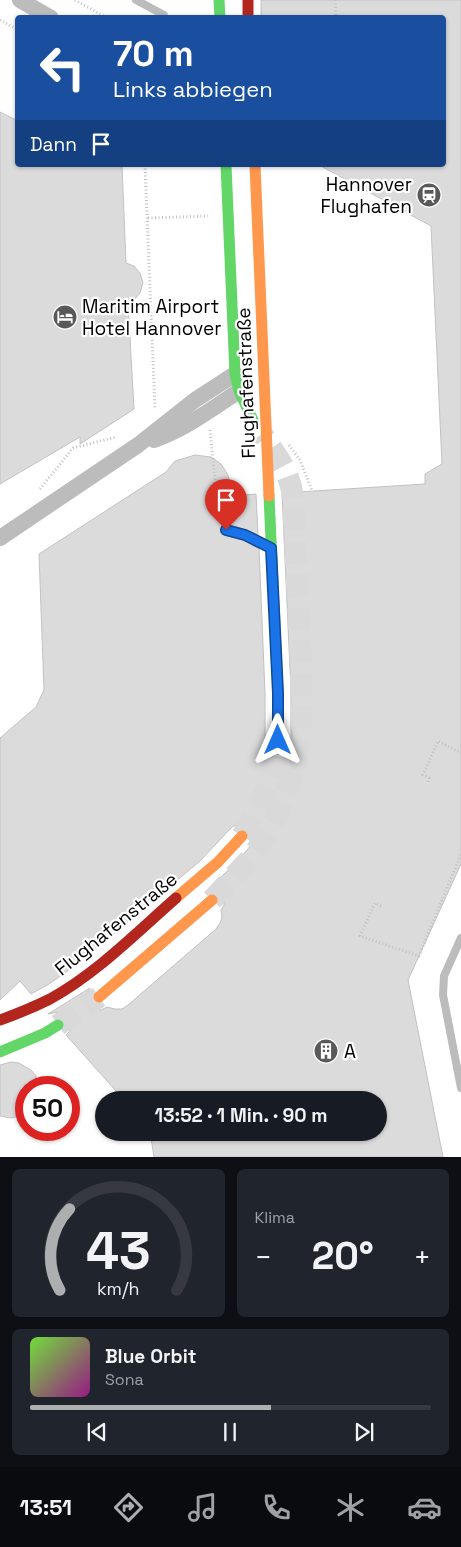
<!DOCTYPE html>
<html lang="de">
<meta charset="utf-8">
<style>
:root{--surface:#171b24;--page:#20242c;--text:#f1f3f6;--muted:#9ea1a6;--line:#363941;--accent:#adaeaf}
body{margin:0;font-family:"Space Grotesk",sans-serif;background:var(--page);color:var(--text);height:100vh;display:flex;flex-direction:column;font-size:19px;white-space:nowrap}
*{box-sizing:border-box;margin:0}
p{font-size:16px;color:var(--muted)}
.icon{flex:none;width:28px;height:28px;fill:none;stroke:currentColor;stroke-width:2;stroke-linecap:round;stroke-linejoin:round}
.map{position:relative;height:1157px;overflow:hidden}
.side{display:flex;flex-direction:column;gap:12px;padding:12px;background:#0d0f14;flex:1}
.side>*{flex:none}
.top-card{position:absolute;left:15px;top:15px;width:431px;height:152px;border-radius:5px;box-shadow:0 1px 4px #0004;background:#1a4fa0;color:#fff;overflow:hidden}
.speed{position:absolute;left:15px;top:1076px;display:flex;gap:10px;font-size:25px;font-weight:700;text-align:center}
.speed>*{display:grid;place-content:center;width:65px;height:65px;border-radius:50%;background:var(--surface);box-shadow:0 1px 4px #0004;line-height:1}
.speed .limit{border:8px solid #d22;background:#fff;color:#111}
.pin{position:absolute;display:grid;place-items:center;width:42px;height:42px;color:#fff;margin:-51px -21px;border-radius:50% 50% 50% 0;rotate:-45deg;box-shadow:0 0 5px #0007}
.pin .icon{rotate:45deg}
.me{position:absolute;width:55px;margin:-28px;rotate:0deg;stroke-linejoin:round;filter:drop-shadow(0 0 4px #0008)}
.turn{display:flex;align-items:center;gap:18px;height:105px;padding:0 15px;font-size:22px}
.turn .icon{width:65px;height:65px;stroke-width:2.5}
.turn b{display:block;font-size:35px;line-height:42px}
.then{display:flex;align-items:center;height:48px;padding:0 15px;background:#0003;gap:10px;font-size:19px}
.big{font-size:38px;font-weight:700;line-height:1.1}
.side .card{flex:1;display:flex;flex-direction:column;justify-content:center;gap:8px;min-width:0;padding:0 18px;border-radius:8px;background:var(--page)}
.side .dial{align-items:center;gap:0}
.dial svg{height:130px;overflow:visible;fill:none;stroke:var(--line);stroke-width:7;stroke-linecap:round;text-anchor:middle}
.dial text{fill:var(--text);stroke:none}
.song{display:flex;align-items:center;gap:15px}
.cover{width:60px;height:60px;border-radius:8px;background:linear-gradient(135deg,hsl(100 70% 55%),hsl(310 70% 35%))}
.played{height:5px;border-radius:2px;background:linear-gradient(90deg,var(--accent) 60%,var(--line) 60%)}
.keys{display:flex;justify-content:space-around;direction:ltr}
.heat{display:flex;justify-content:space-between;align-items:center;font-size:28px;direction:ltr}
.side .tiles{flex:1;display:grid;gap:12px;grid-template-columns:1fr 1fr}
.card:last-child{grid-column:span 2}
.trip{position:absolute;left:95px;top:1091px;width:292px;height:50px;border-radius:25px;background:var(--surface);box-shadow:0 1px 4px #0004;font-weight:700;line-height:50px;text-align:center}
.menu{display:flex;height:80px;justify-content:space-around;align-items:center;background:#090b0e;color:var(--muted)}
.menu .icon{width:35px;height:35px}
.menu .on{color:var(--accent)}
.menu b{font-size:22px;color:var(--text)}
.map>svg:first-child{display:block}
.building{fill:#dbdbdb;stroke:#c2c2c2}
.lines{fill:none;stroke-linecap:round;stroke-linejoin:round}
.secondary-tunnel{stroke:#d9d9d9;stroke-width:22;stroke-dasharray:22 11;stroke-linecap:butt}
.path{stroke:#c2c2c2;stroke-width:3;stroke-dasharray:1 2.5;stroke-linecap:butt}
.lane{stroke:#bcbcbc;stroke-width:8}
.street{stroke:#bcbcbc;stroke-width:16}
.fast{stroke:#63d668;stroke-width:11}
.slow{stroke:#ff974d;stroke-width:11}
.jam{stroke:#b3261e;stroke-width:11}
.fast-bridge{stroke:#63d668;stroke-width:11}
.slow-bridge{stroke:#ff974d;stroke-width:11}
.route-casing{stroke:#114b97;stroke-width:12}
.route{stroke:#1a73e8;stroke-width:9}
.labels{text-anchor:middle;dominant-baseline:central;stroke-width:4.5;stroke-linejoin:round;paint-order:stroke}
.poi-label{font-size:19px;fill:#000;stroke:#fff;text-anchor:start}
.street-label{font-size:19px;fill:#000;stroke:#fff}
</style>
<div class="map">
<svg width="461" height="1157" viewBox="0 0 461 1157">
<rect width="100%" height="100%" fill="#fff"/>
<!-- building -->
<g class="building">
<path d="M261,0H461V864L408,980L443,1157H154L150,1132H379V1100H124L66,1035L70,1031L71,1025L69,1018L64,1013L58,1012L48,1014L90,988L87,993L86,1000L89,1006L94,1009L101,1010L107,1007L115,1009H122L128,1005L216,929L220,923L222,917L221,910L224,905L225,898L222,891L216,888L210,887L236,863L252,844L255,838L254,832L251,826L245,823L238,824L232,827L200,861L79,963L49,984L31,994L20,981L0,1000V738L36,707L44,690L39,554L166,472L175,461L195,455L211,457L221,464L228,475L233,496L256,494L258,535L246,530L227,524L222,526L221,531L224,535L243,540L259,548L265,693V749L266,755L271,760L278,762L284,761L289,756L291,749V692L282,493L425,484V474L442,464L431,226L319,165H444V18H261Z"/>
<path d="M0,112L18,121V165H122L126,263L134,266L140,273L143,283L140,293L135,299L128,302L134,409L80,444V437L0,484Z"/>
<path d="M11,1062L19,1063L31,1070L36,1076L39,1088H26V1115L10,1118L0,1116V1065Z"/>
</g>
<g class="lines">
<!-- secondary-tunnel -->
<g class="secondary-tunnel">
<path d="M242,836C259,808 272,781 278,749"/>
<path d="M212,900L251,858L267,835L279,812L295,768L301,729V665L293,497C289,469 277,457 262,434"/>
<path d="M58,1025L99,997"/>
</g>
<!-- path -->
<g class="path">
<path d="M75,0L107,18"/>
<path d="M335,0L336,18"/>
<path d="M0,20L18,30"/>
<path d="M145,165L155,409"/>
<path d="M148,218L208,216"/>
<path d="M210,430L219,519"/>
<path d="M289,445L300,460L312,491"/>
<path d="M40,489L73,448L116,437"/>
<path d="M428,782L429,778L423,775L438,741L461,753"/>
<path d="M381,906L375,903L360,936L419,956L461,854"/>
</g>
<!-- lane -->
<g class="lane">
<path d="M136,0L164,15V18"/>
<path d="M226,530L245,535L269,547"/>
<path d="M461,938L444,976L443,995L461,1088"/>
</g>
<!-- street -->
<g class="street">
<path d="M20,0L51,18"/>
<path d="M154,440C185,429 212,409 239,391"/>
<path d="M0,538L138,445L195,400L235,374"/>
</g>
<!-- fast -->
<g class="fast">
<path d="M219,0L220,18"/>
<path d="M226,165L235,374L239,391L253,420"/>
<path d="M0,1052L45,1033L58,1025"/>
</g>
<!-- slow -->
<g class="slow">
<path d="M176,898L218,862L242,836"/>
<path d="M99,997L212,900"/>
</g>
<!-- jam -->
<g class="jam">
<path d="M248,0V18"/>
<path d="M0,1020C17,1014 34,1007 50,999C97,973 136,933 176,898"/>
</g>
<!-- fast-bridge -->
<path class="fast-bridge" d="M269,496L278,693V749"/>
<!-- slow-bridge -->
<path class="slow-bridge" d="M255,165L269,496"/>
</g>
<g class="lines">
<defs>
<path id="route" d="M226,530L245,535L271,548L278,693V740"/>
</defs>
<!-- route casing -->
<use href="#route" class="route-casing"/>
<!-- route -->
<use href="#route" class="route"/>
</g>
<!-- icons -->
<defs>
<symbol id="station-disc" viewBox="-11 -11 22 22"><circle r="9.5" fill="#595959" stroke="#fff"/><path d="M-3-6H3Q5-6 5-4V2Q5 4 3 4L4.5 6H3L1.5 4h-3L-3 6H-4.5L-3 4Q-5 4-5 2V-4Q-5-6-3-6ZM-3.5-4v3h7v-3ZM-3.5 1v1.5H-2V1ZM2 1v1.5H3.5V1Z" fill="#fff"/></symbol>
<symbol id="hotel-disc" viewBox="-11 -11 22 22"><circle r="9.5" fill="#595959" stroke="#fff"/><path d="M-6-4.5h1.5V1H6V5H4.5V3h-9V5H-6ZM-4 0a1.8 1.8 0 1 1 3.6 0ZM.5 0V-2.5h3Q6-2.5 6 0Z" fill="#fff"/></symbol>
<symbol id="building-disc" viewBox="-11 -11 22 22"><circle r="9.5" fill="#595959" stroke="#fff"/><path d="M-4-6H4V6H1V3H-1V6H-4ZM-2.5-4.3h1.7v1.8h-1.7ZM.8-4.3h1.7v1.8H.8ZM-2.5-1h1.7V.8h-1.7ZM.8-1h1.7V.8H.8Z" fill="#fff"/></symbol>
</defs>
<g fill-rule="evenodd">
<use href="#station-disc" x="415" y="181" width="28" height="28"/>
<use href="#hotel-disc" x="51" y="303" width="28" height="28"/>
<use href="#building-disc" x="312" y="1037" width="28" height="28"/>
</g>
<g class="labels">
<!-- poi labels -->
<g class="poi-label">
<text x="412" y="184" text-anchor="end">Hannover<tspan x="412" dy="22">Flughafen</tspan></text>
<text x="82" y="306">Maritim Airport<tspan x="82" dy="22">Hotel Hannover</tspan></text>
<text x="344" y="1051">A</text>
</g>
<!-- street labels -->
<g class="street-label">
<text transform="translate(246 383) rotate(-92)">Flughafenstraße</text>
<text transform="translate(116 924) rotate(-39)">Flughafenstraße</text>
</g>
</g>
</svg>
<div class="speed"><div class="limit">50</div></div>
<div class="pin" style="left:226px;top:530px;background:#d93025"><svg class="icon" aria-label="arrive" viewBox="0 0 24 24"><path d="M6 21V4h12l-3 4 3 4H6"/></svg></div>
<svg class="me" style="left:278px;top:740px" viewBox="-20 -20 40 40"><path d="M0-17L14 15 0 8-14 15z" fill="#1a73e8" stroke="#fff" stroke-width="4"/></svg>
<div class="trip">13:52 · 1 Min. · 90 m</div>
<div class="top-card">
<div class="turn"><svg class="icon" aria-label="left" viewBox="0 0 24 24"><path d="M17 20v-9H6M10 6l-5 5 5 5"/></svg><div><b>70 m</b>Links abbiegen</div></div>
<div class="then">Dann<svg class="icon" aria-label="arrive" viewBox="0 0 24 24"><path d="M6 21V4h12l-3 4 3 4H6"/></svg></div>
</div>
</div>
<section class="side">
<div class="tiles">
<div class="card dial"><svg viewBox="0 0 100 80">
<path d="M14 69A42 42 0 1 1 86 69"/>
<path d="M14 69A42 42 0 0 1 20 19" stroke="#adaeaf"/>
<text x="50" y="56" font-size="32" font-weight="700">43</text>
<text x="50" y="72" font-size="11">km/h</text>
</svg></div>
<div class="card"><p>Klima</p>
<div class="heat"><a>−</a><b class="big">20°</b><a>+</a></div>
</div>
<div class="card">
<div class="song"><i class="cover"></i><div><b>Blue Orbit</b><p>Sona</p></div></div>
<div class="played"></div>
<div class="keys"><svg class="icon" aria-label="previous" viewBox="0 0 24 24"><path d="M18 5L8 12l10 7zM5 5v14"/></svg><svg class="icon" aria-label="pause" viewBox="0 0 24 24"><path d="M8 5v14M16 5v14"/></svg><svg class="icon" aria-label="next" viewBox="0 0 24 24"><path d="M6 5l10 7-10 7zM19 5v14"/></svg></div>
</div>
</div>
</section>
<nav class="menu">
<b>13:51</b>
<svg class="icon on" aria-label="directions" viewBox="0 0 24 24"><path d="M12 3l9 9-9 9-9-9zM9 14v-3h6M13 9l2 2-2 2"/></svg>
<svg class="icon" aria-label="music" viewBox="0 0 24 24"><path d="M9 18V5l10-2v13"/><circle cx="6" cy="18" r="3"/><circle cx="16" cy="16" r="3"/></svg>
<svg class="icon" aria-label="phone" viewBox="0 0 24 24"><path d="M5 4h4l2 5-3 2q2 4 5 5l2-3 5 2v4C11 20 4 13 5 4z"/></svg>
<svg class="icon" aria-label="climate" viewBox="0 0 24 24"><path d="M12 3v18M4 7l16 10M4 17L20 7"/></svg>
<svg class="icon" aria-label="car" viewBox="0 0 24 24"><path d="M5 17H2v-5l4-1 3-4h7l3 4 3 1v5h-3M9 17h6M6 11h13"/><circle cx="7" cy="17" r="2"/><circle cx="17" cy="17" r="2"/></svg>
</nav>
